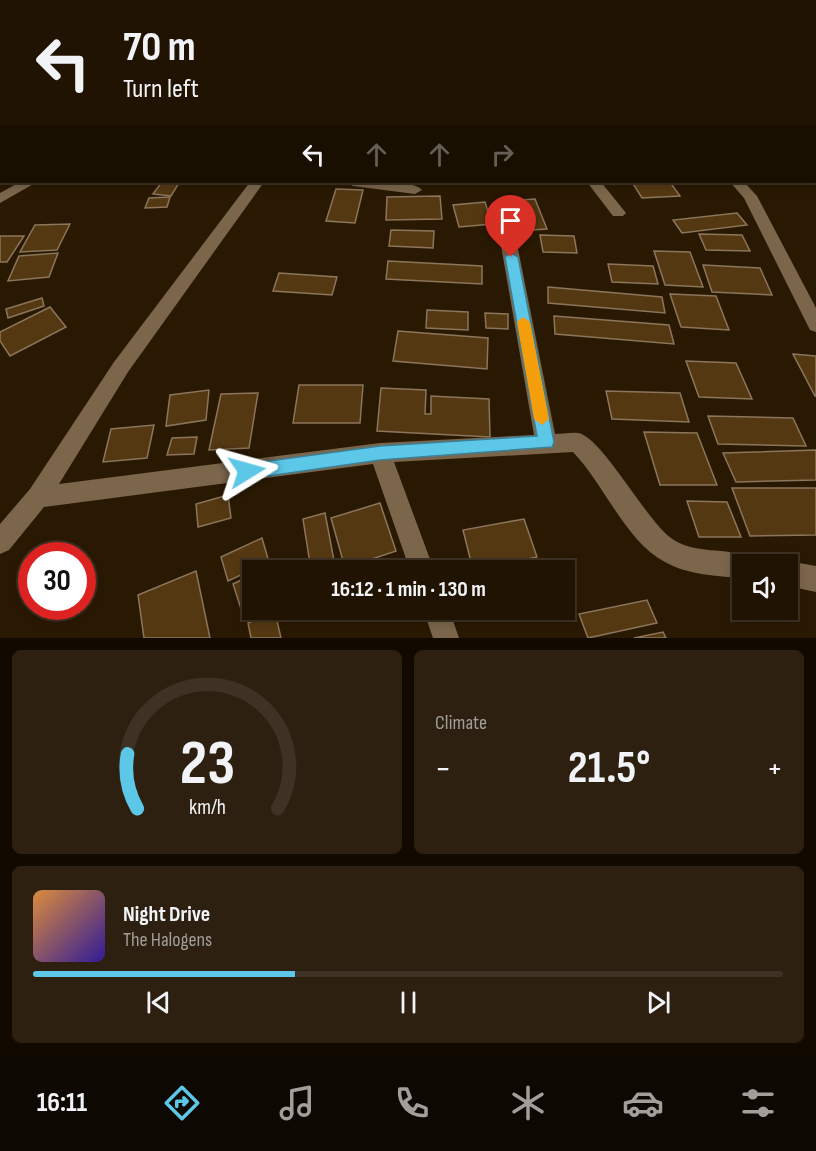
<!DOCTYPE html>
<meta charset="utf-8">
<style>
:root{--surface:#201302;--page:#2d2011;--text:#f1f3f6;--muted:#a29e99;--line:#3d3224;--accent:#5dc7e8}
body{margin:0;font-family:"Sofia Sans Condensed",sans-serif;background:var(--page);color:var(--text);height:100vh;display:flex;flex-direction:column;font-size:22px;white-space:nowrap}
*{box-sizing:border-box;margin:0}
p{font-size:20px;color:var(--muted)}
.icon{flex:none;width:33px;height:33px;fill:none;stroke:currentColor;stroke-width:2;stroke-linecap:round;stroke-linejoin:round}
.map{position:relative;height:638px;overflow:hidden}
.panel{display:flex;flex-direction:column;gap:12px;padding:12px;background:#120a01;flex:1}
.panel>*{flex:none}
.banner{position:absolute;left:0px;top:0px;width:816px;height:183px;box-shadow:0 3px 9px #0003,0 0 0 2px var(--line);background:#201302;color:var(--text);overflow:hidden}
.tools{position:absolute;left:732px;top:554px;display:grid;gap:12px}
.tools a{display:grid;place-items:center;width:66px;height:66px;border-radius:0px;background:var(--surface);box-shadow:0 3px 9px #0003,0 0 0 2px var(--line);font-size:30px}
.speed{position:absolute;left:18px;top:542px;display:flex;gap:12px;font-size:30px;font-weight:700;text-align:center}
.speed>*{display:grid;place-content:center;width:78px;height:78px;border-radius:50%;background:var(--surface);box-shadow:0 3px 9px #0003,0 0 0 2px var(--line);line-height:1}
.speed .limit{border:9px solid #d22;background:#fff;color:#111}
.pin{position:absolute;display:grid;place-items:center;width:51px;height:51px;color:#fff;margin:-62px -26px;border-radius:50% 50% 50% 0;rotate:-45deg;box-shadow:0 0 6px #0007}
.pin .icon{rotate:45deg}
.me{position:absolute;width:66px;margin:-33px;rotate:82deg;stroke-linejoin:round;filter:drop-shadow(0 0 4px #0008)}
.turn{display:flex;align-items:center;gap:21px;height:126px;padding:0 24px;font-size:27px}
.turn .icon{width:78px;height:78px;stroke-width:2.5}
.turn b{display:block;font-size:42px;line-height:51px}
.lanes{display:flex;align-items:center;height:57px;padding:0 24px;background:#0003;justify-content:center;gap:30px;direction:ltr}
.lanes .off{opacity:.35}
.big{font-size:45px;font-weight:700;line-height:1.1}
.panel .tile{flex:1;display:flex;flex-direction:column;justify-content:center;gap:9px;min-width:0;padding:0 21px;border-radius:9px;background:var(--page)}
.panel .dial{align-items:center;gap:0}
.dial svg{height:156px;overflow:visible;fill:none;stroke:var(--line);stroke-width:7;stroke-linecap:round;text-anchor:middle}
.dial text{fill:var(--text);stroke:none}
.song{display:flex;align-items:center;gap:18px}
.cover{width:72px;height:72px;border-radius:9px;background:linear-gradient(135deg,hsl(30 70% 55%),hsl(250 70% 35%))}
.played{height:6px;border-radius:3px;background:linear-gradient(90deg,var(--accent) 35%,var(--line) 35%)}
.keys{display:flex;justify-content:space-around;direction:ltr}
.heat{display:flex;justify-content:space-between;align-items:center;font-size:33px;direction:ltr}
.panel .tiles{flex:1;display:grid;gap:12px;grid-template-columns:1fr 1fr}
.tile:last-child{grid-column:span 2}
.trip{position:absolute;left:242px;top:560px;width:333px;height:60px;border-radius:0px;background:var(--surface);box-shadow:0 3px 9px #0003,0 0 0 2px var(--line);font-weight:700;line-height:60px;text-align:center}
.dock{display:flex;height:96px;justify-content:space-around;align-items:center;background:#0d0801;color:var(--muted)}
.dock .icon{width:42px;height:42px}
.dock .on{color:var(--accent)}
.dock b{font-size:27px;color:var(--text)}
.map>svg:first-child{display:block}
.building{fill:#543812;stroke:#8b755b;stroke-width:1.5}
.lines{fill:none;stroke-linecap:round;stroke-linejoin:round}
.minor{fill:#7b664c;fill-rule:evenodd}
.route{fill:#5dc7e8;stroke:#3c8197;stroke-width:1.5}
.slow{fill:#f59e0b}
</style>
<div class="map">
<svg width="816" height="638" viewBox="0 0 816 638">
<rect width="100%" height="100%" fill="#2a1902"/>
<!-- building -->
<g class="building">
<path d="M496,0H560L559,2Z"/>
<path d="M162,182L179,183L171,196L153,194Z"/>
<path d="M632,182H670L680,196L642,198Z"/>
<path d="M336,189L363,190L355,223L326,221Z"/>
<path d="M440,196L442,219L386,220L387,197Z"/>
<path d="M170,197L167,207L145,208L149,198Z"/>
<path d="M535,199L547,229L515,231L504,201Z"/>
<path d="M485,202L492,224L459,227L453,205Z"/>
<path d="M737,213L747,225L682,233L673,220Z"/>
<path d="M70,224L57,250L20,252L35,225Z"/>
<path d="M391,230L434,231L433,248L389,246Z"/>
<path d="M699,234L742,235L750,251L706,250Z"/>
<path d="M540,235L574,236L577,253L543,252Z"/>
<path d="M0,236H24L7,262H0Z"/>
<path d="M654,251L690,252L703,287L665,285Z"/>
<path d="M58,253L49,277L8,281L19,256Z"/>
<path d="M388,261L482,266V284L386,279Z"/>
<path d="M608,264L653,266L658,284L612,282Z"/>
<path d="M703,265L760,268L772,295L712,292Z"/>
<path d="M279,273L337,277L332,295L273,291Z"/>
<path d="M548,287L662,297L665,313L548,303Z"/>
<path d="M670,294L716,296L729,330L681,327Z"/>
<path d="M42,298L44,306L8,318L6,309Z"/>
<path d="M50,307L66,327L10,356L0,341V332Z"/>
<path d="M427,310L468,312V330L426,328Z"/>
<path d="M485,313L508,314V329L486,328Z"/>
<path d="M554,316L669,325L674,344L555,334Z"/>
<path d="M398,331L488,338L487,369L393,361Z"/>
<path d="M793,354L816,356V396H815Z"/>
<path d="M686,361L736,363L752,399L699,397Z"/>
<path d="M299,385H363L360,423H293Z"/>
<path d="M381,388L426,390L425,414H431V396L489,399L490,437L377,431Z"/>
<path d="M209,390L206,420L166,426L170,395Z"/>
<path d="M606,391L680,393L689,422L612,419Z"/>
<path d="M258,393L249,448L209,450L221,394Z"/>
<path d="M708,416L793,418L806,446L718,444Z"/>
<path d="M154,425L147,458L103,462L111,429Z"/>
<path d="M644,432L697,433L717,485H660Z"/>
<path d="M197,437L194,454L167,455L172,438Z"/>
<path d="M816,450V480L736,482L723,453Z"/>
<path d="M732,488H816V535L750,536Z"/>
<path d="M228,495L231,518L198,527L196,504Z"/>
<path d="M687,501L727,502L741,537H699Z"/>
<path d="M380,503L396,551L345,568L331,518Z"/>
<path d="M325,513L335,566L311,570L303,519Z"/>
<path d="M524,519L537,557L473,570L463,530Z"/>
<path d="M262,538L269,562L228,581L221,557Z"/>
<path d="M467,561L470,570H444L443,568Z"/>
<path d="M554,563L556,570H518Z"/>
<path d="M196,571L210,638H144L138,595Z"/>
<path d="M252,575V607L242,612L233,584Z"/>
<path d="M647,600L657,623L588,638L579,614Z"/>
<path d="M475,609H515L478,617Z"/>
<path d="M275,612L281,638H251L248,623Z"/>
<path d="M663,632L666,638H634Z"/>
</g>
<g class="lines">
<!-- minor -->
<g class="minor">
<path d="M84,0H94L84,2Z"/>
<path d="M229,0H240L228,2Z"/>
<path d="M411,0H422L410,2Z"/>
<path d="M0,48H2L0,55Z"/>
<rect x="0" y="80" width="2" height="6"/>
<rect x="814" y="85" width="2" height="6"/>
<path d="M20,182H37L0,203V193Z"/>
<path d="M250,182H264L128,372L59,484L380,443L534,435L499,234L507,229L515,234L555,434C562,434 571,432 578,433C601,436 646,520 671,538C694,555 726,547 751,557L754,564H742V578C717,576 688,575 665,562C626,542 604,484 573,452L394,462L434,570H410L373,464L44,507L9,550L0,554V524L30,489L114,362Z"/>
<path d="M346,182C361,180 412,179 422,190L415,194L353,186Z"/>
<path d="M587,182H601L626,213L623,216H613Z"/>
<path d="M730,182H744L757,196L816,308V332L810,330L744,198Z"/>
<path d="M788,561L816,566V592L788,586V564H782Z"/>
<path d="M423,609H449L459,638H433Z"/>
</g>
</g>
<!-- route -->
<path class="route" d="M511,253L518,257L554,442L552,447L380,460L247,479L241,477L238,471L241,466L247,464L380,446L537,436L505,257Z"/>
<!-- slow -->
<path class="slow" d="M523,317L530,322L549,419L542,425L534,419L517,322Z"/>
</svg>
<div class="tools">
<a><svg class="icon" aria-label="sound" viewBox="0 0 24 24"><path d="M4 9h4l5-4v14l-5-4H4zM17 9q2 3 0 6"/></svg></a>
</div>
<div class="speed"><div class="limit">30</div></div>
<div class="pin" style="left:511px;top:257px;background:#d93025"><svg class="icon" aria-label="arrive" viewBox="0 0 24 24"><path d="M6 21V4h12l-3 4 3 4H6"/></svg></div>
<svg class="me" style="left:247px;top:471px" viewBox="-20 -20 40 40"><path d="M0-17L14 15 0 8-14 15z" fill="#5dc7e8" stroke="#fff" stroke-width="4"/></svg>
<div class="trip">16:12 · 1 min · 130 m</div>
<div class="banner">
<div class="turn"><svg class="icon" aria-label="left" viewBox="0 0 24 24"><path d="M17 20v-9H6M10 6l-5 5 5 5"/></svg><div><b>70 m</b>Turn left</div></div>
<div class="lanes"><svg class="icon" aria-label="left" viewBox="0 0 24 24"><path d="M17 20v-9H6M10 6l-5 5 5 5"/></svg><svg class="icon off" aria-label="ahead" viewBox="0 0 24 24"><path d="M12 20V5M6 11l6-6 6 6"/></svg><svg class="icon off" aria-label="ahead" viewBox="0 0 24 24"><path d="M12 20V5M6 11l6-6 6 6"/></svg><svg class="icon off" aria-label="right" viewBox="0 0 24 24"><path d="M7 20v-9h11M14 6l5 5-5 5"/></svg></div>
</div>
</div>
<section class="panel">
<div class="tiles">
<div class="tile dial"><svg viewBox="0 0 100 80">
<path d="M14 69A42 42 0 1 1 86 69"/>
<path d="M14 69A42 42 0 0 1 9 41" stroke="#5dc7e8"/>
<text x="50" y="56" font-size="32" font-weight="700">23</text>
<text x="50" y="72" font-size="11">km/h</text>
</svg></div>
<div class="tile"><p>Climate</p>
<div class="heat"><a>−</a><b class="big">21.5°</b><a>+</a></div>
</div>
<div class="tile">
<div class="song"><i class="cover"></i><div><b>Night Drive</b><p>The Halogens</p></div></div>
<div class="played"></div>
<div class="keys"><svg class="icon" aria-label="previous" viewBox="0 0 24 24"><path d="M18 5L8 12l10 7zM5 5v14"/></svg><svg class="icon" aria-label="pause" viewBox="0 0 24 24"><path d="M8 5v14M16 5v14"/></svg><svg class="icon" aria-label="next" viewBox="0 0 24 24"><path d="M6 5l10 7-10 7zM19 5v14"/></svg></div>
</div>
</div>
</section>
<nav class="dock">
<b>16:11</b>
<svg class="icon on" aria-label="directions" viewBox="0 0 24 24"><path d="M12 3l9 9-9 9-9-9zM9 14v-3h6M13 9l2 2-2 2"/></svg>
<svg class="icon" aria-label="music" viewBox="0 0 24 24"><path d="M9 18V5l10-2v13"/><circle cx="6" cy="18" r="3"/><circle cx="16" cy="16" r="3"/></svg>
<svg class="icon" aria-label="phone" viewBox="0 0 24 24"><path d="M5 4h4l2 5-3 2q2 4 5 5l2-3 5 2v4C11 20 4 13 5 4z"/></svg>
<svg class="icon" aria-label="climate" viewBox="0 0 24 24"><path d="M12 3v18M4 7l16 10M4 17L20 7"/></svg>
<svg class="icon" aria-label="car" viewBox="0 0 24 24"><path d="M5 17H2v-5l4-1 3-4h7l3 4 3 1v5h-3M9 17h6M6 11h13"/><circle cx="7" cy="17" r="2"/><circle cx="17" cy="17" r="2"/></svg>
<svg class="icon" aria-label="filters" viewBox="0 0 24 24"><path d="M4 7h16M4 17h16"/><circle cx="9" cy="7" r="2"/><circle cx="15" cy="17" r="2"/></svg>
</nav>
